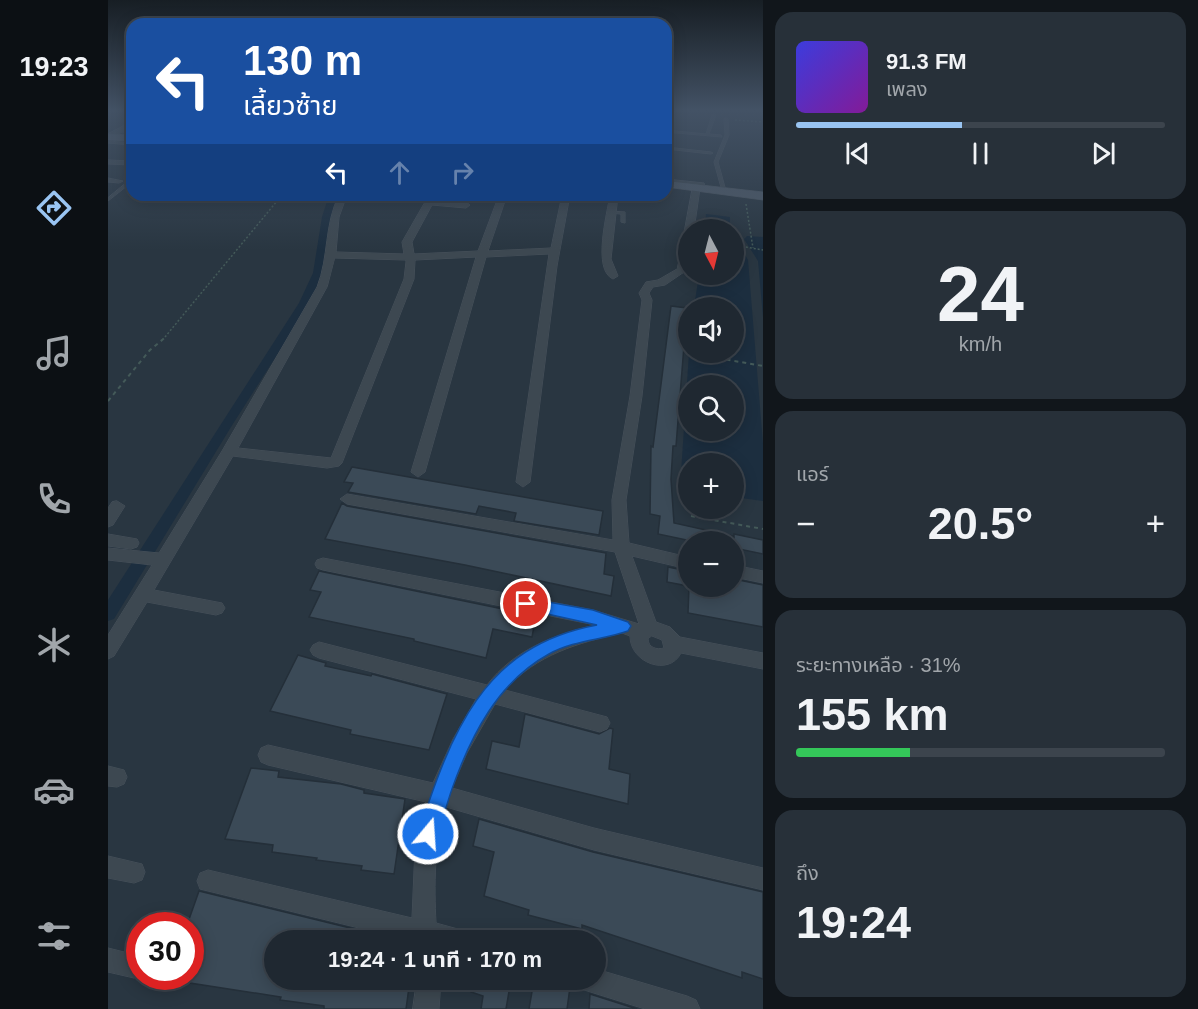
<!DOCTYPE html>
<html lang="th">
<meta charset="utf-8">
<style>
:root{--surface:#1f2831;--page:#273039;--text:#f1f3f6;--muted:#a1a6ab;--line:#3c444d;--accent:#99c4f2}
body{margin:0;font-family:Helvetica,"Noto Sans Thai",sans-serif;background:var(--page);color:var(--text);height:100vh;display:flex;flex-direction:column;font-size:22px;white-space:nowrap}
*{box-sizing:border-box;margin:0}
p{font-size:20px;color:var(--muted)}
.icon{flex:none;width:33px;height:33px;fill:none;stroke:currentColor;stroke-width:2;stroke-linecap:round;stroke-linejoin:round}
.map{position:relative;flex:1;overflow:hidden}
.side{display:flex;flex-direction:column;gap:12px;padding:12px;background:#11161b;width:435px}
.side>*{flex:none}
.hud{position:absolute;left:18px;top:18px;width:546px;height:183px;border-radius:18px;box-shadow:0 3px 15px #0003,0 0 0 2px var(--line);background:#1a4fa0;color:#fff;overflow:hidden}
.needle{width:39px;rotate:173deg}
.tools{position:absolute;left:570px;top:219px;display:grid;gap:12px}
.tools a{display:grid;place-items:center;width:66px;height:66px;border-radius:50%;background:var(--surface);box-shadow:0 3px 15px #0003,0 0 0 2px var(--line);font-size:30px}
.speed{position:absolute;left:18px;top:912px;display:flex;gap:12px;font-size:30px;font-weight:700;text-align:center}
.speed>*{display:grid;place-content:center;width:78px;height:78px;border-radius:50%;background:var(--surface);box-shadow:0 3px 15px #0003,0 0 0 2px var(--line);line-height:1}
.speed .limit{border:9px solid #d22;background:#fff;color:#111}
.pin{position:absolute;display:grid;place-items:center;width:51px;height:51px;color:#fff;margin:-26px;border:3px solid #fff;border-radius:50%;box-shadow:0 2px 6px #0007}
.me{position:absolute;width:66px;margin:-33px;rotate:18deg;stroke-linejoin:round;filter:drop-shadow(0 0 4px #0008)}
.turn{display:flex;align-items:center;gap:21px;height:126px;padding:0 18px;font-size:27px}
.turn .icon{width:78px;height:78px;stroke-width:2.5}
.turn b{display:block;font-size:42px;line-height:51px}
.lanes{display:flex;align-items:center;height:57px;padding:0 18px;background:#0003;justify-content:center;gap:30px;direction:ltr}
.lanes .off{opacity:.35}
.big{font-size:45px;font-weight:700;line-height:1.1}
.side .card{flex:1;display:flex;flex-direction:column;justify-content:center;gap:9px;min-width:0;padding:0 21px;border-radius:18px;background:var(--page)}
.side .dial{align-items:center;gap:0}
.dial b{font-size:78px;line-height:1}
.song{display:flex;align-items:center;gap:18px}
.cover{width:72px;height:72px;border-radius:9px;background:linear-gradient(135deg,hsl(240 70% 55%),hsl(290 70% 35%))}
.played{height:6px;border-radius:3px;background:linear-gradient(90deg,var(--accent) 45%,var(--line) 45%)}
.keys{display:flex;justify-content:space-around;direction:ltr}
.heat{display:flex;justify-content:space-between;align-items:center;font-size:33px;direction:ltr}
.charge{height:9px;border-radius:4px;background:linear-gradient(90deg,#34c759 31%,var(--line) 0)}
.trip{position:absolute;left:156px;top:930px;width:342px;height:60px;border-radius:30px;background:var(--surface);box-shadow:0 3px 15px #0003,0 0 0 2px var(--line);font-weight:700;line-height:60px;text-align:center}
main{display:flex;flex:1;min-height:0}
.tab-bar{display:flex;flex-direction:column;width:108px;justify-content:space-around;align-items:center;background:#0c1014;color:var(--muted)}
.tab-bar .icon{width:42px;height:42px}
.tab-bar .on{color:var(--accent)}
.tab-bar b{font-size:27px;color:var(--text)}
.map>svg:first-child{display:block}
.water{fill:#1c2e3f;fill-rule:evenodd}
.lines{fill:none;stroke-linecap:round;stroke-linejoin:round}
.canal{fill:#1c2e3f;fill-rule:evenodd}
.building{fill:#3b4a57;stroke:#242f39;stroke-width:1.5}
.service-casing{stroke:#47515b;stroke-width:1}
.minor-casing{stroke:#47515b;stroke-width:1}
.secondary-casing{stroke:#47515b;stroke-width:1}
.path-far1{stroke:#445a59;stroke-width:1.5;stroke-dasharray:2 2;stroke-linecap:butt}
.path{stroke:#445a59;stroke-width:2;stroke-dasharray:4 4;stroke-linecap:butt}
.service{fill:#3d4851;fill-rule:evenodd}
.minor{fill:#3d4851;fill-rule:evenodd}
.secondary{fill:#4b5764;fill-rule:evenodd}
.route{fill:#1a73e8;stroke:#114b97;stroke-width:1.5}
</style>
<main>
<nav class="tab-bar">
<b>19:23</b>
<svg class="icon on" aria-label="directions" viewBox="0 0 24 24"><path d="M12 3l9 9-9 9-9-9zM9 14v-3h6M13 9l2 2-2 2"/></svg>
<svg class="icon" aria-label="music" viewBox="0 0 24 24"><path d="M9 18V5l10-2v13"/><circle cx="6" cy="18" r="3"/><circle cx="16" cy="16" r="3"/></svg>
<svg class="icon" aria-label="phone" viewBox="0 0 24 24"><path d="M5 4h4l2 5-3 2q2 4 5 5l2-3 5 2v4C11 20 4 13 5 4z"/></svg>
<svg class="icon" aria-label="climate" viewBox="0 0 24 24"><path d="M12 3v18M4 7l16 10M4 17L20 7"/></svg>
<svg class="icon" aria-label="car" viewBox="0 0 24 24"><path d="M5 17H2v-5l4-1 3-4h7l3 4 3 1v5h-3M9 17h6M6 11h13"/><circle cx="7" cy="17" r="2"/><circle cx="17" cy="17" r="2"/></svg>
<svg class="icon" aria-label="filters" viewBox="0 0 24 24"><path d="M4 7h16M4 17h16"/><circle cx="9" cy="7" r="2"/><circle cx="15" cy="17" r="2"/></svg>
</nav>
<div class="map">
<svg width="655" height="1009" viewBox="0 0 655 1009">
<rect width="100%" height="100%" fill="#293641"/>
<!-- water -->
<g class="water">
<path d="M598,214L622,217V229H597Z"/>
<path d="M626,236L640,260L655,444V501L626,497V464H580V490L572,488L581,353L626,352V308L586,307L591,275L626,274ZM580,386H626V430H580Z"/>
<path d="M639,236L655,237V317L650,261L636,239Z"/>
</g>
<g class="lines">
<!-- canal -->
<path class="canal" d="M221,195H229L223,217L215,273L202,303L123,427L6,619L0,621V600L191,303L205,273L214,217Z"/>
</g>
<!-- building -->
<g class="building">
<path d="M563,306L579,308L568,446H565L563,479L566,523L625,536V542H579V540L550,534L552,516L542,514L543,446L545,447Z"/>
<path d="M244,467L495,511L491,535L406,521L408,513L371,506L368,514L240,492L245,483L236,482Z"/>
<path d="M234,503L239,506L498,553L496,574L506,576L503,596L357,565L217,539Z"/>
<path d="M626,534L655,540V554L626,548Z"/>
<path d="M560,567L580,571V586L559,582Z"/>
<path d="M211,571L428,616L424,637L385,629L378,658L306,641V639L201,617L213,592L202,590Z"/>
<path d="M626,579L655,585V627L580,613L581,586H626Z"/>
<path d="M190,655L218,663L217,666L263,676L264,674L339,694L321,750L242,734L243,730L162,711Z"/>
<path d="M417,714L491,734L502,728L505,729L501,769L522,774L520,804L378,769L384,741L411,747Z"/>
<path d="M143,768L171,771L170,777L233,784L256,790V793L297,799L286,874L253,870L254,866L208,860L209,858L164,852L165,845L117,839Z"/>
<path d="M371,819L485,852L655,892V979L634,972V978L474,925V929L420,915L421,910L376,896L386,852L365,846Z"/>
<path d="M91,891L287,939L166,940V980H302L298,1009H216V1006L172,1000L173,997L82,983V925H79Z"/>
<path d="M366,980H403L398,1009H373L375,996L363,992Z"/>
<path d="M426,980H463L459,1009H421Z"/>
<path d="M482,994L529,1009H481Z"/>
</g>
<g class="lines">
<defs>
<g id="service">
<path d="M606,114L608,115L601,134L613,135L614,137L558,132V130L598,134L604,115Z"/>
<path d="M618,118L620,119L621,135L610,162L618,191L616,192L614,191L606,162L617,135L616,119Z"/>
<path d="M15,130L24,131V133L15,132Z"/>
<path d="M0,141L24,143V145L0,143Z"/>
<path d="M558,147L603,152L605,153L603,154L558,149Z"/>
<path d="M23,179H24V182L0,201V198Z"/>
<path d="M558,179L596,183L598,189L595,190L593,185L558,181Z"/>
<path d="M502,211L517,212V223L513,222V214L502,213Z"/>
</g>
<g id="minor">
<path d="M24,122V127L0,139V134Z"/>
<path d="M0,160L24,161V165L0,164Z"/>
<path d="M0,178L15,181L11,183L0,182Z"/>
<path d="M585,186L592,188L586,230H580L579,270L557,285L545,287L541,293L544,300L534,396L518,500L521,543L580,557V569L524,556L548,622L562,627L572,637L655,653V669L573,653C561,677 522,663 522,636L514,633C470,643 429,654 397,690L499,717L502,723L499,729L492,732L387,704L359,753L344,788L486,828L655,868V890L486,850L338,807C326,844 326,885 328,923L357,931L360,940H300L92,889L89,881L92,873L100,870L304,918L307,848L318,802L160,765L153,762L150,755L153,748L160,745L325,783L345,739L368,699L211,658L205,655L202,650L205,645L211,642L379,685C406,650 445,635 487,625L215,570L209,568L207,564L209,560L215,558L485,610L531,624L507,552L239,504L232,499L239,494L505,540L504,500L522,396L534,300L531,293L538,282L550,280L569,269ZM544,636L554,640L556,648C549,650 540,648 540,639Z"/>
<path d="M231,195H239L231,217L228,252L296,254L294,242L321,195H329L327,200L358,202L362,205L358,208L324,205L304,242L306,254L370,251L391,195H399L380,251L443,248L454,195H462L449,266L422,482L415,487L408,482L441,254L378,257L317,472L310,477L303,472L368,257L307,260L306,279L234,463L231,466L219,468L125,456L46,590L114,603L117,608L114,613L108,615L39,602L6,656L0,659V635L44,565L0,560V548L51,553L114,451L209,287C221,257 216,224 231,195ZM227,258L298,260V262L296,279L223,458L130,448L219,287Z"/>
<path d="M502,195H510L503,259L510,276L505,279C484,270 499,214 502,195Z"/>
<path d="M9,501L17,506L5,525L0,527V508L4,502Z"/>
<path d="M0,534L29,539L31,543L29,547L23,549L0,546Z"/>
<path d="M626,565L655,571V583L626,577Z"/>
<path d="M0,766L16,770L19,777L16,784L9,787L0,786Z"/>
<path d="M0,856L34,864L37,872L34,880L26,883L0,878Z"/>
<path d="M0,948L32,956V976L26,978L0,972Z"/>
<path d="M488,969L579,996L588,1000L592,1009H537L473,989L470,980H488Z"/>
<path d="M309,980H333L331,1009H305Z"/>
</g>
<g id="secondary">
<path d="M0,134L24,135V141L0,140Z"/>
<path d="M558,181L655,192V200L558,187Z"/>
</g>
</defs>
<!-- service casing -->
<use href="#service" class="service-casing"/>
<!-- minor casing -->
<use href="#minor" class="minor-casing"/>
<!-- secondary casing -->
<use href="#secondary" class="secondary-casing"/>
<!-- path-far1 -->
<g class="path-far1">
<path d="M627,120L655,122"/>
<path d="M638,204L645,248"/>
<path d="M626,245L655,250"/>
<path d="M57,337L174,195"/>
</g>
<!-- path -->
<g class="path">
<path d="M587,354L655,366"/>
<path d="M0,401L42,350L59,336"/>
<path d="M583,516L655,529"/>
</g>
<!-- service -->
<use href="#service" class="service"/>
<!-- minor -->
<use href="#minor" class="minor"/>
<!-- secondary -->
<use href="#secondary" class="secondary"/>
</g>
<!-- sky -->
<linearGradient id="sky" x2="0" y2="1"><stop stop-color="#171e24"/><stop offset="0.44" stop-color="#435265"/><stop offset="1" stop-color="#435265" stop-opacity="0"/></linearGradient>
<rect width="655" height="250" fill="url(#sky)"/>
<!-- route -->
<path class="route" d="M418,598L485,610L520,622L523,626L520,631C495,640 466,640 441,654C390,682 363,735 344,789C338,806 334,824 327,841L320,844L313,841L310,834C343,734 374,646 489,625L412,608L410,604L412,600Z"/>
</svg>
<div class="tools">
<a><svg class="needle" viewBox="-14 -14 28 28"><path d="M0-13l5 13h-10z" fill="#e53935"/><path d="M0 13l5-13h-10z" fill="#a1a6ab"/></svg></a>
<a><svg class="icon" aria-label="sound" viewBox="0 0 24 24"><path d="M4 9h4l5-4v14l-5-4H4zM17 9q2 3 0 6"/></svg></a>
<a><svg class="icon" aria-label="search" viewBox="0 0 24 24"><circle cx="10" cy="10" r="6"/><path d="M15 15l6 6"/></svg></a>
<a>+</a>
<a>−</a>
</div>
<div class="speed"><div class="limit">30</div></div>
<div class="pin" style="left:418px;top:604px;background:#d93025"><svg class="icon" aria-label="arrive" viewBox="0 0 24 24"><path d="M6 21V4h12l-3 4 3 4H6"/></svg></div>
<svg class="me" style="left:320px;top:834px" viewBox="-20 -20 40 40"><circle r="17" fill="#1a73e8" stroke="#fff" stroke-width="3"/><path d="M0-11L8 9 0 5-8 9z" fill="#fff"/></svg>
<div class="trip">19:24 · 1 นาที · 170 m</div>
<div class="hud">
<div class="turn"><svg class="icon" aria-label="left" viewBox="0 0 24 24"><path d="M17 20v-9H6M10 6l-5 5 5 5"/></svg><div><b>130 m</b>เลี้ยวซ้าย</div></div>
<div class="lanes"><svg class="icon" aria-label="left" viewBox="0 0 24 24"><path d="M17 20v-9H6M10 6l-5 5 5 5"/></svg><svg class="icon off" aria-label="ahead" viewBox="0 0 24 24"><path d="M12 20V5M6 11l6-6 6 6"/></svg><svg class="icon off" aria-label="right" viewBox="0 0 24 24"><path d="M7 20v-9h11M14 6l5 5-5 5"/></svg></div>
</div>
</div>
<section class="side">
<div class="card">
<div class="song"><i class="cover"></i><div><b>91.3 FM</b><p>เพลง</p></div></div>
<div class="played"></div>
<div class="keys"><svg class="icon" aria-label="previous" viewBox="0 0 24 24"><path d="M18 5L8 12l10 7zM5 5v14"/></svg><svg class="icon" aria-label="pause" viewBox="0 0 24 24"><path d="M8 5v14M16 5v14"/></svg><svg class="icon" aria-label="next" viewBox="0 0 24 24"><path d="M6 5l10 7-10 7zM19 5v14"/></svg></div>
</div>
<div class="card dial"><b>24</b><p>km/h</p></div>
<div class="card"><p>แอร์</p>
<div class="heat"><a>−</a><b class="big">20.5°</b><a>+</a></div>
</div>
<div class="card"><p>ระยะทางเหลือ · 31%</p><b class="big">155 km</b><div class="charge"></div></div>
<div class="card"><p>ถึง</p><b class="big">19:24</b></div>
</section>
</main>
